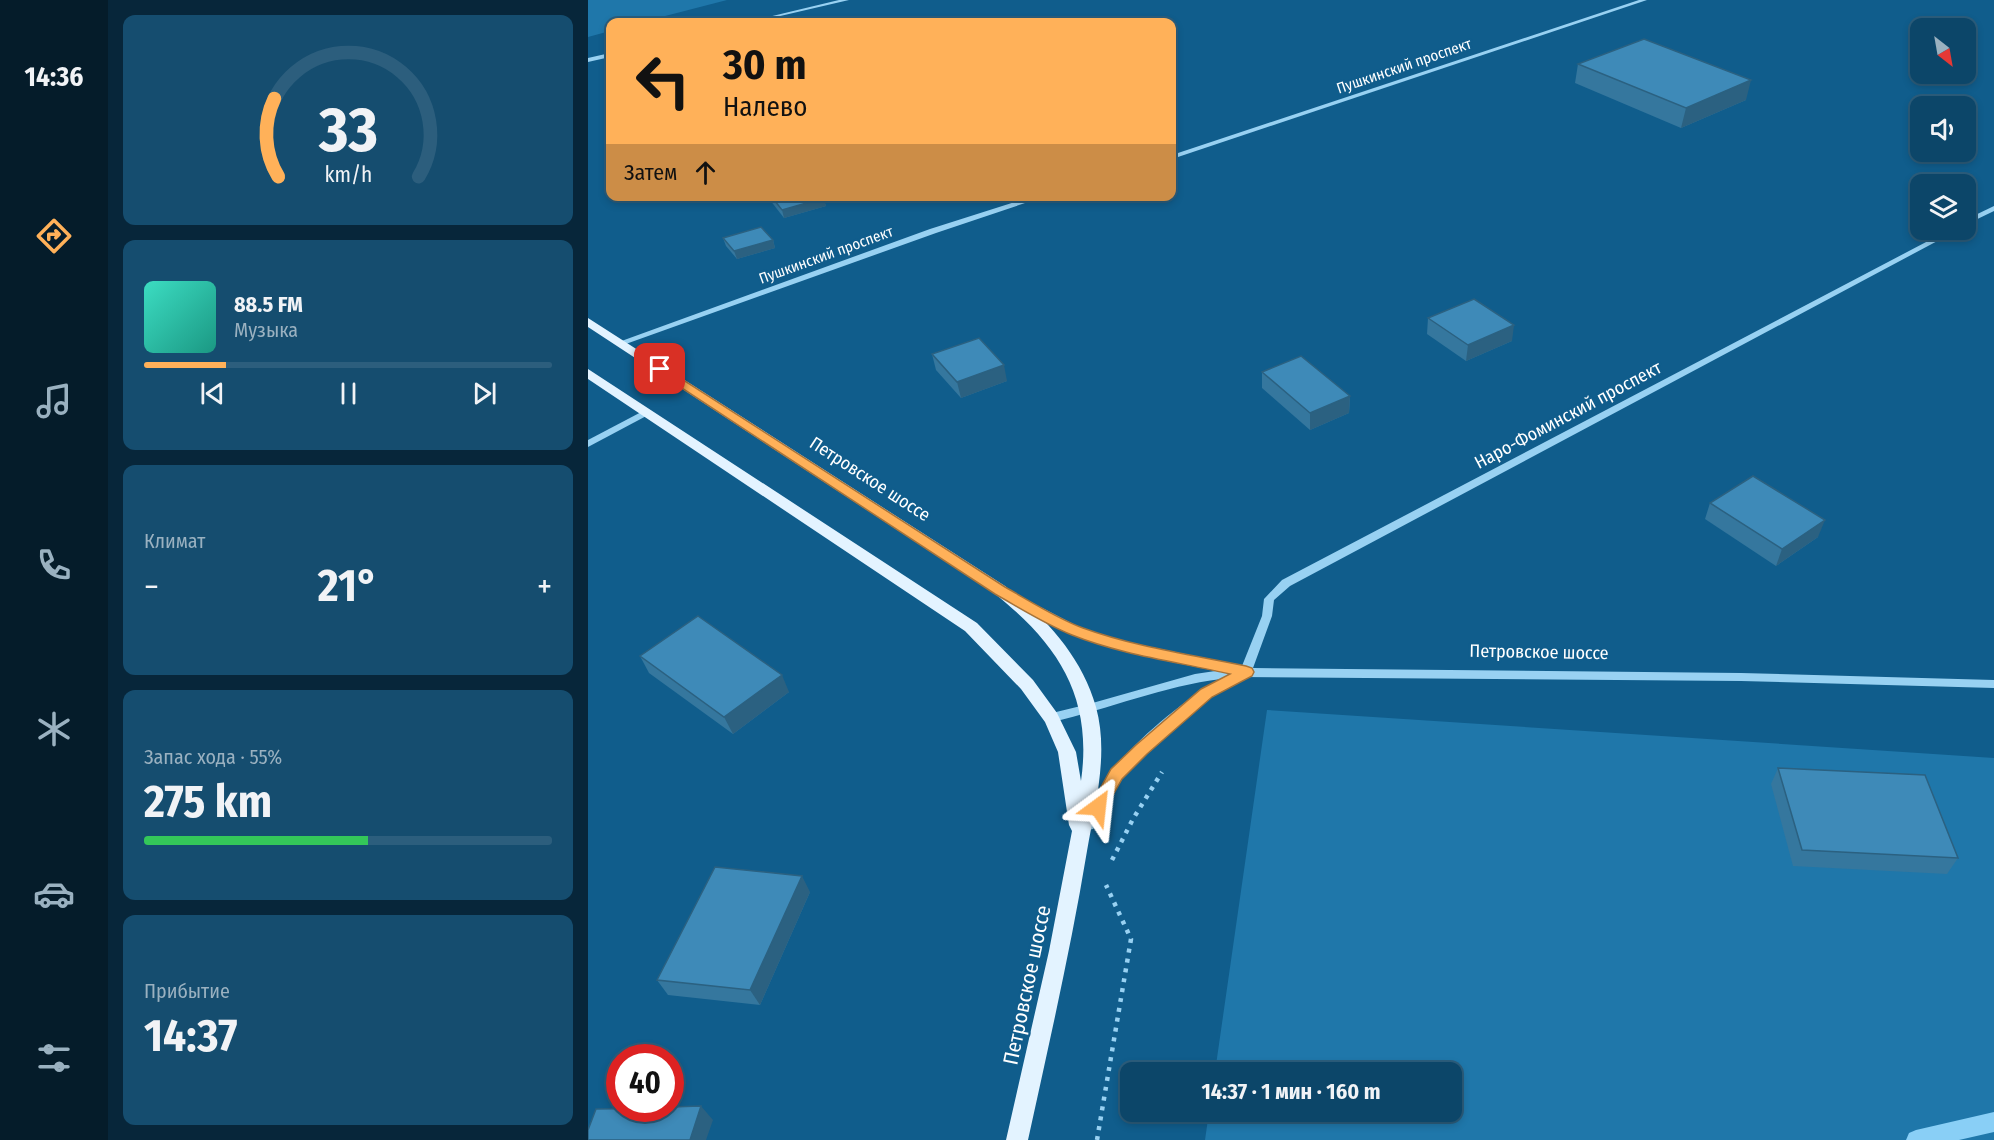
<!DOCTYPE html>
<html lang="ru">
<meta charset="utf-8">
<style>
:root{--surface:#0c4669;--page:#154d6f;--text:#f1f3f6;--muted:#9ab1c0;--line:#2c5e7d;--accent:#ffb159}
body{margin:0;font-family:"Fira Sans Condensed",sans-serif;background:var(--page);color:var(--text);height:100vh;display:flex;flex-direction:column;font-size:22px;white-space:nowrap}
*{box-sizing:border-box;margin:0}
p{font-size:20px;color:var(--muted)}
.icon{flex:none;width:33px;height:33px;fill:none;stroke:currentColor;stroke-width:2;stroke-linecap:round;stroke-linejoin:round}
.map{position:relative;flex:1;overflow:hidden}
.sheet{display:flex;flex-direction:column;gap:15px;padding:15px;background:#07263a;width:480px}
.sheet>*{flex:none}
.top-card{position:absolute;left:18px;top:18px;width:570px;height:183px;border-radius:12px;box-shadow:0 3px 9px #0003,0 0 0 2px var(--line);background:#ffb159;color:#111;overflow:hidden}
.needle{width:39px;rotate:149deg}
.tools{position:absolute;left:1322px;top:18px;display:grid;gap:12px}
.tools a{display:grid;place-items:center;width:66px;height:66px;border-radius:12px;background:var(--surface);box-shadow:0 3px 9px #0003,0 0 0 2px var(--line);font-size:30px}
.speed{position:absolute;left:18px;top:1044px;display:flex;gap:12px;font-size:30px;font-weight:700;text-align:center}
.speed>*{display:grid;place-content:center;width:78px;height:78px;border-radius:50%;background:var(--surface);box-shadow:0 3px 9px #0003,0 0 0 2px var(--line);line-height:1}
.speed .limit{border:9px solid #d22;background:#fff;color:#111}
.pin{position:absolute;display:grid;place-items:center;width:51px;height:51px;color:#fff;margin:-26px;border-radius:12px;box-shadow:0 3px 9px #0006}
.me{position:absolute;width:66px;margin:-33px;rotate:30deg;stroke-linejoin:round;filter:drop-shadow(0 0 4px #0008)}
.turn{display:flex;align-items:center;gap:21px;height:126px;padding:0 18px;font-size:27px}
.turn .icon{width:78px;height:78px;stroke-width:2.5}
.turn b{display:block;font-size:42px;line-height:51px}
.then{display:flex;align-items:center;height:57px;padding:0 18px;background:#0003;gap:12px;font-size:22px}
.big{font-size:45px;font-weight:700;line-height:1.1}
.sheet .widget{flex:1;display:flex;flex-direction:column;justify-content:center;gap:9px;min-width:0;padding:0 21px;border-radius:12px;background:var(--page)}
.sheet .dial{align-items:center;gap:0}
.dial svg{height:156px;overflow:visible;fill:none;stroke:var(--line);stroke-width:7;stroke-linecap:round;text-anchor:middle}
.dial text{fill:var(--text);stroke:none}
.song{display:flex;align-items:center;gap:18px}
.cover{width:72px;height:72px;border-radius:9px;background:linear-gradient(135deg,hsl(170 70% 55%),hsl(170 70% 35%))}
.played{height:6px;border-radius:3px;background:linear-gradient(90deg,var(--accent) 20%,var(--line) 20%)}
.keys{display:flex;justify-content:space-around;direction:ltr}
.heat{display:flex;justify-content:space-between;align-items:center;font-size:33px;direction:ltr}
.charge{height:9px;border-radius:4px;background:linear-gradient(90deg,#34c759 55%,var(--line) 0)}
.trip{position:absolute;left:532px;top:1062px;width:342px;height:60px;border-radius:12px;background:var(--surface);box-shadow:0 3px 9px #0003,0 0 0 2px var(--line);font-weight:700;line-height:60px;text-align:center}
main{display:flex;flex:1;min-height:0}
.menu{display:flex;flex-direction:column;width:108px;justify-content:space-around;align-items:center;background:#051c2a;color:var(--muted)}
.menu .icon{width:42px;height:42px}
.menu .active{color:var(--accent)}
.menu b{font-size:27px;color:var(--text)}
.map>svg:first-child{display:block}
.green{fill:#1f77aa}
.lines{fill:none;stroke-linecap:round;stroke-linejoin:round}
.stream{fill:#89cff6;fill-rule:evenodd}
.path{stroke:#98d1f2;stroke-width:4.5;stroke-dasharray:4 6;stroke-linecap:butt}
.minor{fill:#98d1f2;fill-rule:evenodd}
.major{fill:#e3f3ff;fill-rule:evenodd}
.wall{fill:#35779e}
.shaded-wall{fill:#2b6181}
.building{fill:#3e8ab8;stroke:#2b6181;stroke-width:1.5}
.route{fill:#ffb159;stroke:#a6733a;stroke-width:1.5}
.labels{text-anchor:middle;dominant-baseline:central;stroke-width:4.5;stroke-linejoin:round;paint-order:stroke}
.far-street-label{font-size:15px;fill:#fff;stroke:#105d8c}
.street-label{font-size:18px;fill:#fff;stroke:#105d8c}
.near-street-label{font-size:21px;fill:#fff;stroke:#105d8c}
</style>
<main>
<nav class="menu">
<b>14:36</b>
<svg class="icon active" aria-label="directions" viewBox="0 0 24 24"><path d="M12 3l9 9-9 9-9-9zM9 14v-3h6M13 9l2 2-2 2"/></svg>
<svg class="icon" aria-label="music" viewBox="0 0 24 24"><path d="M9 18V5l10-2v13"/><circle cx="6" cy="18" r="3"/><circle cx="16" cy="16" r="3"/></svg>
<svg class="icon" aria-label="phone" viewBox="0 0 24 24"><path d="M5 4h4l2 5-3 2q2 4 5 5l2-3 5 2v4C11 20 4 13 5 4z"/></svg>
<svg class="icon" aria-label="climate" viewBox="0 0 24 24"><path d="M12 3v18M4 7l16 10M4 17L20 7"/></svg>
<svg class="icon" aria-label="car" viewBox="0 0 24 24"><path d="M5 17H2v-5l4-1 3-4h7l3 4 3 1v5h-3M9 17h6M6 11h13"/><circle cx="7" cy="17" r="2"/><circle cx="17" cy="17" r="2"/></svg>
<svg class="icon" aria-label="filters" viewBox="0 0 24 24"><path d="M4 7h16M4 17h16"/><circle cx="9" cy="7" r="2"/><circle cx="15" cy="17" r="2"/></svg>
</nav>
<section class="sheet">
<div class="widget dial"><svg viewBox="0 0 100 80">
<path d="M14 69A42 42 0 1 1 86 69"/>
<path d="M14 69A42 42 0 0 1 12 29" stroke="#ffb159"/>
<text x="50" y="56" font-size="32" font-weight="700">33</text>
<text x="50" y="72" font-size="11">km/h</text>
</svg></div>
<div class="widget">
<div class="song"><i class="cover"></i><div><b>88.5 FM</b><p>Музыка</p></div></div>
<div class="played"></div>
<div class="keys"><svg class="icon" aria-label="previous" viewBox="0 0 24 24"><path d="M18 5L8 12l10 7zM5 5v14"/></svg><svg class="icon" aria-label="pause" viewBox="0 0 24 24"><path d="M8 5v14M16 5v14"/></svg><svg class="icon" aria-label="next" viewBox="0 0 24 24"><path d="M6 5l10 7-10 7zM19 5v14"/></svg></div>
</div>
<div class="widget"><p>Климат</p>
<div class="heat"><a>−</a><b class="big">21°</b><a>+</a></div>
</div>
<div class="widget"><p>Запас хода · 55%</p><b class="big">275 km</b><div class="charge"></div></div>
<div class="widget"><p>Прибытие</p><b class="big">14:37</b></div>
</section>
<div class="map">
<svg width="1406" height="1140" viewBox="0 0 1406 1140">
<rect width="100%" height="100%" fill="#105d8c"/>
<!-- green -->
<g class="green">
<path d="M0,0H139L54,22H22V31L0,37Z"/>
<path d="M679,710L1406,758V1140H617L621,1112H864V1072H627Z"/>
</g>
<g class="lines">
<!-- stream -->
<path class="stream" d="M1406,1112V1132L1371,1140H1318L1321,1133L1328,1130Z"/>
<!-- path -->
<g class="path">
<path d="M524,860L545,819L574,772"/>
<path d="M509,1140L543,939L518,885"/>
</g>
<!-- minor -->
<g class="minor">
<path d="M251,0H261L167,22H159Z"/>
<path d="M1051,0H1059L584,159V155Z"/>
<path d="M22,53V57L0,62V58Z"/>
<path d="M446,196H458L348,233L35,345L32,346L28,343L342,229Z"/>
<path d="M1406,206V211L1377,225V220Z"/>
<path d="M1361,230H1370L702,586L686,600L684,616L665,668L1153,673L1406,680V688L1153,681L653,677L651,680C611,702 558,743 531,780C521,795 513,812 505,829L500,830L495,829L494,825C502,808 510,791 521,776C544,742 597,699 633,679C576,686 521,709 464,722L460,720L458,717L460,714L501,704L607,674L634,670L539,650L487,635L427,604L426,601L427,598H435L495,629L539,642L654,666L674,616L676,599L694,580Z"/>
<path d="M59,409L64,412L62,414L0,447V440Z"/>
</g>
<!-- major -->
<path class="major" d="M0,318L417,586C458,618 494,657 508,707C521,754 507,805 499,851C483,948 461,1044 440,1140H418L461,951L484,831L481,825L470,752L457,722L433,689L377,631L0,379V369L389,623L445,680L469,713L488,752L493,781C505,697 470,644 407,594L0,327Z"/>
</g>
<!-- wall -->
<g class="wall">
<path d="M990,64L1158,100L1093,128L987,83Z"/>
<path d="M180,196H234L238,206L196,218L182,200Z"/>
<path d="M135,238L185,240L187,248L149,259L138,246Z"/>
<path d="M840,318L924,341L878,361L839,334Z"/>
<path d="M344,354L419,381L373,398L348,370Z"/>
<path d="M674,372L762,396L761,413L722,430L674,388Z"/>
<path d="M1122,503L1230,537L1188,566L1117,519Z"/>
<path d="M52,656L201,692L145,734L61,673Z"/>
<path d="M1190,768L1370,858L1359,874L1205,866L1183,784Z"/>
<path d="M222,892L172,1005L80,995L69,980Z"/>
</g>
<!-- shaded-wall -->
<g class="shaded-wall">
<path d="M1163,80L1158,100L1093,128L1098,108Z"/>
<path d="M236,198L238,206L196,218L194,210Z"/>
<path d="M185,240L187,248L149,259L146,251Z"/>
<path d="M926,325L924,341L878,361L880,345Z"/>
<path d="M416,365L419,381L373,398L369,382Z"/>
<path d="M762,396L761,413L722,430V413Z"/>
<path d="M1237,520L1230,537L1188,566L1194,549Z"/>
<path d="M194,675L201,692L145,734L136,717Z"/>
<path d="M214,876L222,892L172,1005L162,990Z"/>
<path d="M113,1106L125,1120L118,1140H102Z"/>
</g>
<!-- building -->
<g class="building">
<path d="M1056,39L1163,80L1098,108L990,64Z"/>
<path d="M183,196H234L236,198L194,210Z"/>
<path d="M173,227L185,240L146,251L135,238Z"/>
<path d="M886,299L926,325L880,345L840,318Z"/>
<path d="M391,338L416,365L369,382L344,354Z"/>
<path d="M713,356L762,396L722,413L674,372Z"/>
<path d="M1165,476L1237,520L1194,549L1122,503Z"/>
<path d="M110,616L194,675L136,717L52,656Z"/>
<path d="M1190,768L1337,775L1370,858L1214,850Z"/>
<path d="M127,867L214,876L162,990L69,980Z"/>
<path d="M113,1106L102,1140H0V1130L8,1109L82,1108V1107Z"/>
</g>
<!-- route -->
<path class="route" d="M72,365L417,587C442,601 468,618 495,628C547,647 605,655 658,666L664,668L666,672L664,676L624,697L559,754L534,779L516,811L510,813L505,811L502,807L523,769L548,745L613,689L642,674C590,662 534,655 484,635C457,624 432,608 407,594L68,371V366Z"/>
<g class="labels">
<!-- far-street labels -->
<g class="far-street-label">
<text transform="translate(816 66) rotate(-19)">Пушкинский проспект</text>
<text transform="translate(238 255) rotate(-20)">Пушкинский проспект</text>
</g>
<!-- street labels -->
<g class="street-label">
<text transform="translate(980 415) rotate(-28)">Наро-Фоминский проспект</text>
<text transform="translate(282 479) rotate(33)">Петровское шоссе</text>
<text transform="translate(951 652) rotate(1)">Петровское шоссе</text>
</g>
<!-- near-street labels -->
<g class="near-street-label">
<text transform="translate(439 985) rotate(-78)">Петровское шоссе</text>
</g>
</g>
</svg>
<div class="tools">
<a><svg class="needle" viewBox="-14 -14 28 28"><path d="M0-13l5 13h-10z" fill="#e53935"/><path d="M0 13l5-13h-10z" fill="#9ab1c0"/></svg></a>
<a><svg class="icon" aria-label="sound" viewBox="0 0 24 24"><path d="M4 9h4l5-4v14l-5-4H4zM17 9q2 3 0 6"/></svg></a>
<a><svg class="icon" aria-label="layers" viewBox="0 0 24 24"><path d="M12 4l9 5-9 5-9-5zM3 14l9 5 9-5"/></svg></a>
</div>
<div class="speed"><div class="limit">40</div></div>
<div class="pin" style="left:72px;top:369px;background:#d93025"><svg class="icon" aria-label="arrive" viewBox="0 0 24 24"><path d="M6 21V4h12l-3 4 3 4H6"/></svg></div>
<svg class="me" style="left:510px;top:807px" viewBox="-20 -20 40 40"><path d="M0-17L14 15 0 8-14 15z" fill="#ffb159" stroke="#fff" stroke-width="4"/></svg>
<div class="trip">14:37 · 1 мин · 160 m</div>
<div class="top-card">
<div class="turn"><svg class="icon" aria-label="left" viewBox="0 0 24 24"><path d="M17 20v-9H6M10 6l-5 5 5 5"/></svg><div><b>30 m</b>Налево</div></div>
<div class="then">Затем<svg class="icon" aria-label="ahead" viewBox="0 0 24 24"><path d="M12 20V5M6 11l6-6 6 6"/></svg></div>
</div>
</div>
</main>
